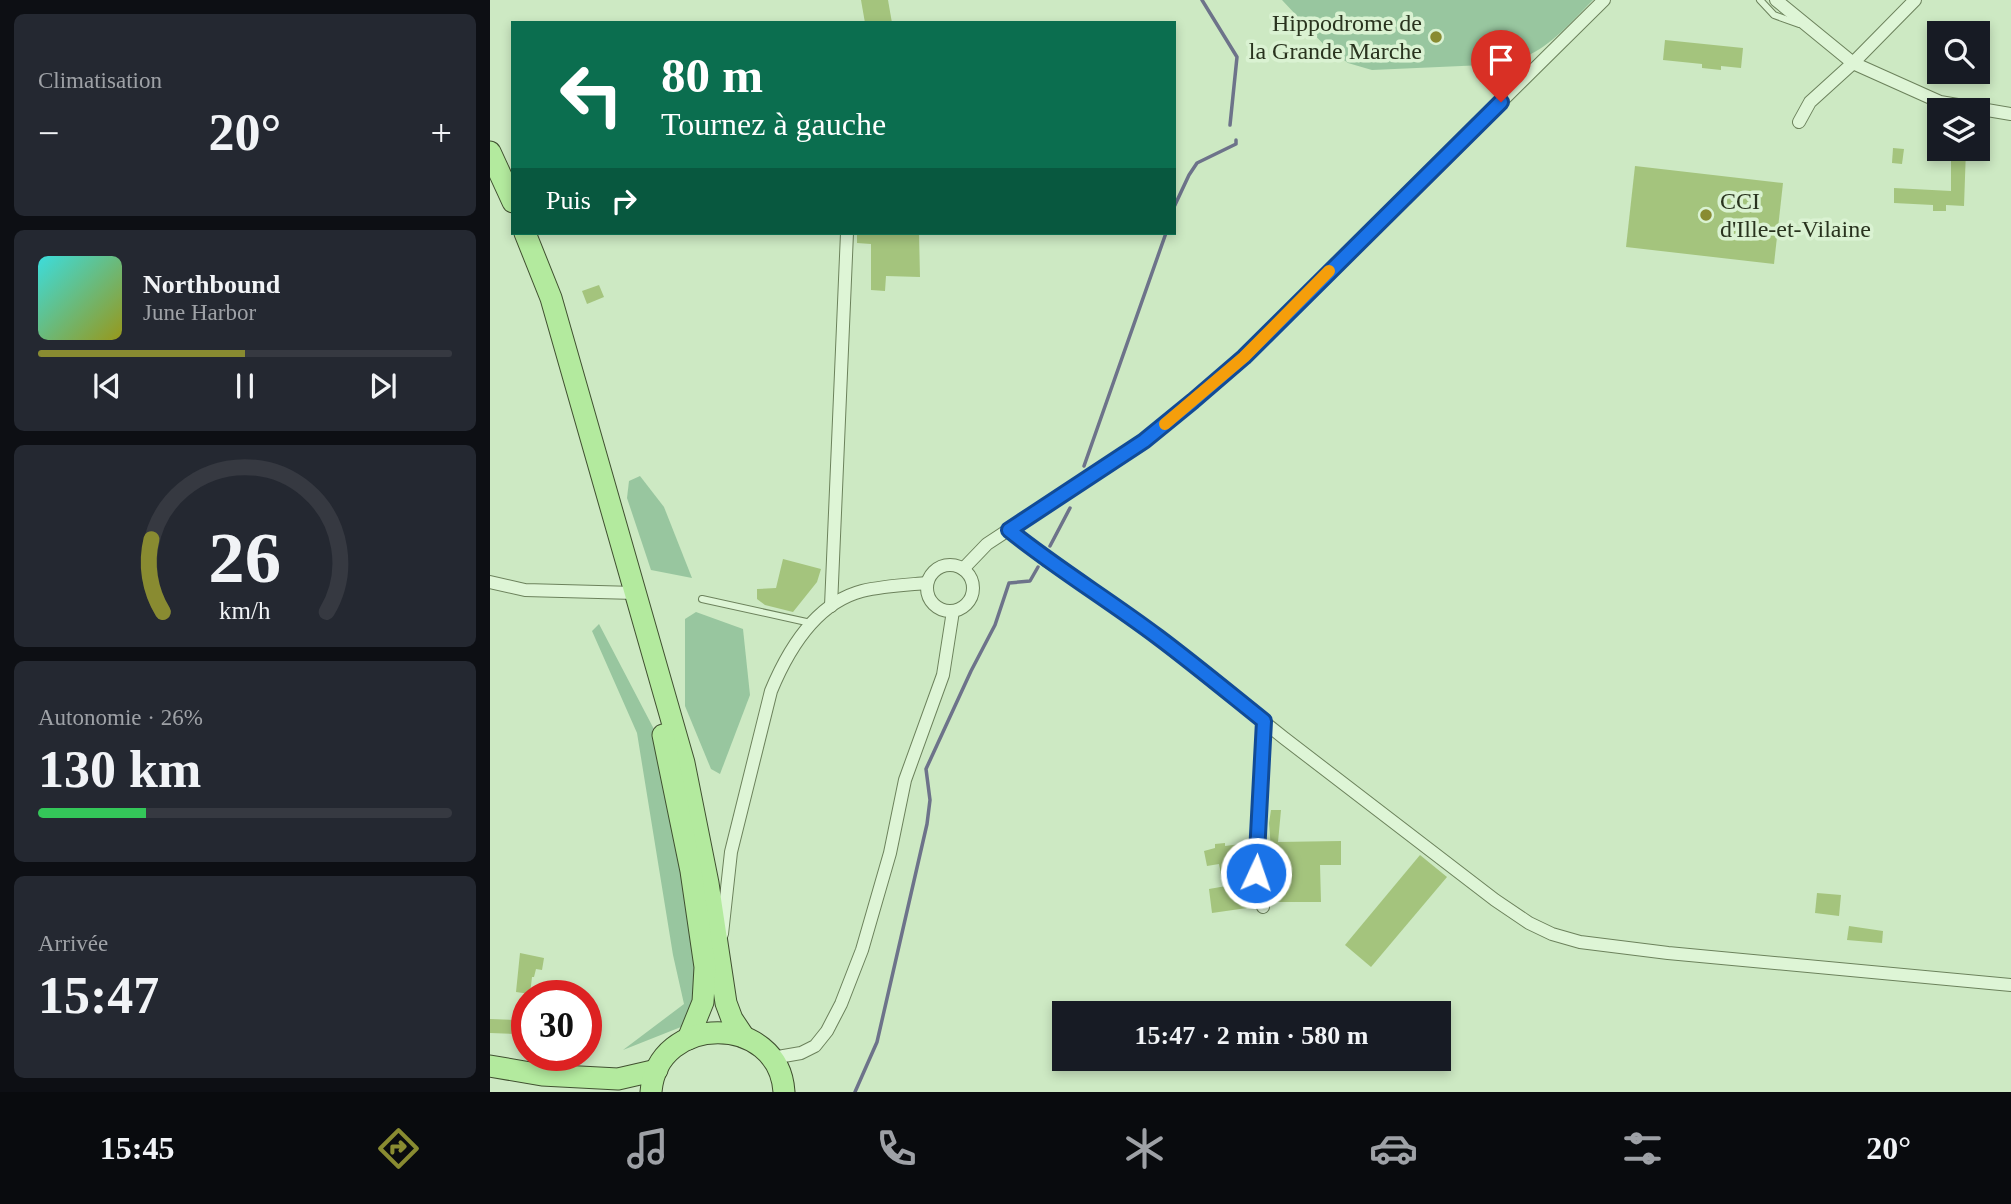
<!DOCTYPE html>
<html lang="fr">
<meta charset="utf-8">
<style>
:root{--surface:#171b24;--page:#242831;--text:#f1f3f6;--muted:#9ea1a6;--line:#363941;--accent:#898b31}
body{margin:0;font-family:"Times New Roman",serif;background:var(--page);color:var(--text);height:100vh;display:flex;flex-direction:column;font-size:26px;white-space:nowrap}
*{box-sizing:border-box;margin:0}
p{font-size:23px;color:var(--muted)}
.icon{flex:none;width:38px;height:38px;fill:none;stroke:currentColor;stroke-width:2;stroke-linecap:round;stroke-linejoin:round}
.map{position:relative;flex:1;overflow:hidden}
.side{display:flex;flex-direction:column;gap:14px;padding:14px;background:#0d0f14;width:490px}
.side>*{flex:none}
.top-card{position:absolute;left:21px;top:21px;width:665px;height:214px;border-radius:0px;box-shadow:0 4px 10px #0003;background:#0b6e4f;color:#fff;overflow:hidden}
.tools{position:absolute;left:1437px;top:21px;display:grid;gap:14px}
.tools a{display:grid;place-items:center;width:63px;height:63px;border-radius:0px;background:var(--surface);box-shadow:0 4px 10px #0003;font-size:35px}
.speed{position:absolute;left:21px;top:980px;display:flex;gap:14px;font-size:35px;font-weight:700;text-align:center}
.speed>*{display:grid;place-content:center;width:91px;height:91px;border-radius:50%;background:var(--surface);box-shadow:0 4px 10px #0003;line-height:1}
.speed .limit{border:10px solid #d22;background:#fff;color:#111}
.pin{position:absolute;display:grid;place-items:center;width:60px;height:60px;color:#fff;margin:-72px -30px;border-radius:50% 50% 50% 0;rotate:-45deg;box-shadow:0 0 7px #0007}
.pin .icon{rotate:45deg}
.me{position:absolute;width:77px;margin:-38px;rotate:3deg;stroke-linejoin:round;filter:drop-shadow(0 0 5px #0008)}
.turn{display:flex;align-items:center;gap:24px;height:147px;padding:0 35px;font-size:32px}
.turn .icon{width:91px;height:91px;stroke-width:2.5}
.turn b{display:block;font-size:49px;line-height:60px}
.then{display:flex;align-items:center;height:66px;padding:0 35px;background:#0003;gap:14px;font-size:26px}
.big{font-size:52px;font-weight:700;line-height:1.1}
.side .card{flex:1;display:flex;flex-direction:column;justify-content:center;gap:10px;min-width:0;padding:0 24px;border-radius:10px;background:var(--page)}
.side .dial{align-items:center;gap:0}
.dial svg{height:182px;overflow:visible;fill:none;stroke:var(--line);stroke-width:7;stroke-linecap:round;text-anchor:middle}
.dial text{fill:var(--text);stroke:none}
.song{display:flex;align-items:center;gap:21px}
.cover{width:84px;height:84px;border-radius:10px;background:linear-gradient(135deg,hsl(180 70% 55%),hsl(60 70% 35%))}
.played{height:7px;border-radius:4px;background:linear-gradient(90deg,var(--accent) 50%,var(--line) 50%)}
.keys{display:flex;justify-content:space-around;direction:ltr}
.heat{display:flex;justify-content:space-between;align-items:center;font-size:38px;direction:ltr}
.charge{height:10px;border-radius:5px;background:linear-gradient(90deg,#34c759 26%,var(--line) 0)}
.trip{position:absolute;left:562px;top:1001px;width:399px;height:70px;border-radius:0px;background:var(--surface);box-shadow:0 4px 10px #0003;font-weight:700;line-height:70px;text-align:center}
.dock{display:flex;height:112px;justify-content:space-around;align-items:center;background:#090b0e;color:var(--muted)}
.dock .icon{width:49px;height:49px}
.dock .current{color:var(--accent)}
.dock b{font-size:32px;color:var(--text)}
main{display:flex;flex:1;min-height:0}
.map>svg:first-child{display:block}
.green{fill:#98c69f}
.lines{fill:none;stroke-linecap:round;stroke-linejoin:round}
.stream{stroke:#6d738a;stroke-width:3.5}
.building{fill:#a4c47d}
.service-casing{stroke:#6c825c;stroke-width:8}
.minor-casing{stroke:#6c825c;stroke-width:14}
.primary-casing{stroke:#405030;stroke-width:23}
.service{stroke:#def5d6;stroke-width:6}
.minor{stroke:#def5d6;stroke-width:12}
.primary{stroke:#b3ea9e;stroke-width:21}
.route-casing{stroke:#114b97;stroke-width:18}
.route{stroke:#1a73e8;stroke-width:12}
.slow{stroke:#f59e0b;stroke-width:12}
.poi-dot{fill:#898b31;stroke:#daf2d2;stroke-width:2.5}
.labels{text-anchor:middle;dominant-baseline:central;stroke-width:7;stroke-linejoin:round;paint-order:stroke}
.poi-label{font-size:24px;fill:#29331e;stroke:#daf2d2;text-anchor:end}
</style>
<main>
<section class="side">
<div class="card"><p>Climatisation</p>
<div class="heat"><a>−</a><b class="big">20°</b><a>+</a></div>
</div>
<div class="card">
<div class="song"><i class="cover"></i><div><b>Northbound</b><p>June Harbor</p></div></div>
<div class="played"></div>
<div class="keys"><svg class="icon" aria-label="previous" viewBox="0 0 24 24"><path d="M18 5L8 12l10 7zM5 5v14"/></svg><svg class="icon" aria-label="pause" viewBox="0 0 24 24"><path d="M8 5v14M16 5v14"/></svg><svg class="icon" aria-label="next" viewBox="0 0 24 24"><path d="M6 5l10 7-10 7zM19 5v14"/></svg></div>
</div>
<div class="card dial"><svg viewBox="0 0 100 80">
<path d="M14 69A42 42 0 1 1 86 69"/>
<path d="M14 69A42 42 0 0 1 9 37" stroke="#898b31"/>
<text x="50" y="56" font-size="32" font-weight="700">26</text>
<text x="50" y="72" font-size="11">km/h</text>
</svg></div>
<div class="card"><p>Autonomie · 26%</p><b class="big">130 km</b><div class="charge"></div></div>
<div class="card"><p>Arrivée</p><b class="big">15:47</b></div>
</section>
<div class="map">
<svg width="1521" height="1092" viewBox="0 0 1521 1092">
<rect width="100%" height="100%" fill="#cde9c3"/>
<!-- green -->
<g class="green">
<path d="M792,0H1103C1074,29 1057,52 1016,64L882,70L875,68L858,63L836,47Z"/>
<path d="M150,476L174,507L202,578L161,570L137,498L139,481Z"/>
<path d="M206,612L253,629L260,695L230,774L221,769L195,706V619Z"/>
<path d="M109,624L167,735L207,948L206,1015L196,1025L133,1050L194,1004L183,955L147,733L102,631Z"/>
</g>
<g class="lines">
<!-- stream -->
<g class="stream">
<path d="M712,0L747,57L740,125"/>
<path d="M684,207L699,175L707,163L746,144V140"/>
<path d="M594,466L676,233"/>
<path d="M560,546L580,508"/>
<path d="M365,1092L387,1042L437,824L440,800L436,769L481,671L505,625L519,583L540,581L548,567"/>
</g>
</g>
<!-- building -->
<g class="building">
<path d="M371,0H398L402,23H375Z"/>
<path d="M1175,40L1253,48L1251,68L1231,66V70L1212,68V64L1173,60Z"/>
<path d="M1403,148L1414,149L1412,164L1402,163Z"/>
<path d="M1461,149H1476L1474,206L1456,205V211H1443V205L1404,203V188L1461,191Z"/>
<path d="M1145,166L1293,183L1284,264L1136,247Z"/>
<path d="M367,233H429L430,277L396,276L395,291L381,290V244L367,243Z"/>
<path d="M109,285L114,297L97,304L92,291Z"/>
<path d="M293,559L331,569L327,582L303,612L275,605L267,599V589L286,588Z"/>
<path d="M781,810H791L788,842L851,841V865H830L831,902H785L779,823Z"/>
<path d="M735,843V846L759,843L758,867L748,869L746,861L737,863V873L731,874L729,864L717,866L714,851L725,848V844Z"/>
<path d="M930,855L957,877L881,967L855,945Z"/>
<path d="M759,882L764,907L722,913L719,889Z"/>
<path d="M1327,893L1351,895L1349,916L1325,913Z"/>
<path d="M1359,926L1393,931L1392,943L1357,940Z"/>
<path d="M30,953L54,958L52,970L46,969L44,977H42L40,994L26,992Z"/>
<path d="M0,1019L26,1020V1034L0,1033Z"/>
</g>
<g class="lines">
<defs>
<g id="service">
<path d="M1270,0L1284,15L1309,24"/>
<path d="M212,599L321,623"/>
</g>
<g id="minor">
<path d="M1286,0L1363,63L1450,102L1521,114"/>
<path d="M1309,122L1320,102L1363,63L1425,0"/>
<path d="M519,530L557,561L596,585L670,639L794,738L1005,900L1039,923L1062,934L1090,942L1178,953L1521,985"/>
<circle cx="460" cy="588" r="23"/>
<path d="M473,569L497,544L654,441L753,357L1114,0"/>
<path d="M0,582L35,590L145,593"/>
<path d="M341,606L357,233"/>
<path d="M773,907L766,873L774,721"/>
<path d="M232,934L241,852L281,691C298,650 326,603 372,591C393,586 415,585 437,583"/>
<path d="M282,1058L311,1053L325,1046L337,1031L351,1004L372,950L400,853L415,780L453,675L463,611"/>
</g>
<g id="primary">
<path d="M0,152L23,202"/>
<path d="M35,233L61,298L194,763L218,883L236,1003L242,1019L254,1037"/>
<path d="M173,735L201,871L215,967L213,1002L198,1039"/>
<path d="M0,1066L52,1075L128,1079L167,1070"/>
<path d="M161,1092C167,1013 289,1013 294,1092"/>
</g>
</defs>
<!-- service casing -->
<use href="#service" class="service-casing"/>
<!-- minor casing -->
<use href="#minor" class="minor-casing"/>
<!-- primary casing -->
<use href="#primary" class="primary-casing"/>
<!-- service -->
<use href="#service" class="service"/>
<!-- minor -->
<use href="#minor" class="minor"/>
<!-- primary -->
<use href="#primary" class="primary"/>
</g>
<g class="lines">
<defs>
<path id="route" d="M766,873L774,721C739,693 704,664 668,637C619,600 566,568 519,530L654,441L703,401L754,357L1011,102"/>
</defs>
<!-- route casing -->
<use href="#route" class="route-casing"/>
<!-- route -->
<use href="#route" class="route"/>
<!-- slow -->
<path class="slow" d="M675,424L754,357L839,271"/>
</g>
<!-- markers -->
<g class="poi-dot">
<circle cx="946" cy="37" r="7"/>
<circle cx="1216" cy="215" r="7"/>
</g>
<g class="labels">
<!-- poi labels -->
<g class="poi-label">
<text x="932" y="23">Hippodrome de<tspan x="932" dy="28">la Grande Marche</tspan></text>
<text x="1230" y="201" text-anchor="start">CCI<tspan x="1230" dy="28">d'Ille-et-Vilaine</tspan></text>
</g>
</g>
</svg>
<div class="tools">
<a><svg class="icon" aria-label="search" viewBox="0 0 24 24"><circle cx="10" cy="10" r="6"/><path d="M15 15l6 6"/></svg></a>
<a><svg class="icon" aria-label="layers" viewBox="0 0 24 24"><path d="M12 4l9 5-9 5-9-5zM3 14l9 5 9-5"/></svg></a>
</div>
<div class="speed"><div class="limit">30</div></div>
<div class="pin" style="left:1011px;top:102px;background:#d93025"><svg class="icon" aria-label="arrive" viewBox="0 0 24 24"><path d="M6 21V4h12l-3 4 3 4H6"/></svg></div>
<svg class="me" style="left:766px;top:873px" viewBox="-20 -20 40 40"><circle r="17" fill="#1a73e8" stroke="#fff" stroke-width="3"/><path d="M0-11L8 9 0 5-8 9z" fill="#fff"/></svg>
<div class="trip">15:47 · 2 min · 580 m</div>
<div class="top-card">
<div class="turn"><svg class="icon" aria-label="left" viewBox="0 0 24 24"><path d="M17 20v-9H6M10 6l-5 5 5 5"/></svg><div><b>80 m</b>Tournez à gauche</div></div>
<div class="then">Puis<svg class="icon" aria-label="right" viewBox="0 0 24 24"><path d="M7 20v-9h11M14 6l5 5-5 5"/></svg></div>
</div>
</div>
</main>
<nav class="dock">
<b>15:45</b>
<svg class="icon current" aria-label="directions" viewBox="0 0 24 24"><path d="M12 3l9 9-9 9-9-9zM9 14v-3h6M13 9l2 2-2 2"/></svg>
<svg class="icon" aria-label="music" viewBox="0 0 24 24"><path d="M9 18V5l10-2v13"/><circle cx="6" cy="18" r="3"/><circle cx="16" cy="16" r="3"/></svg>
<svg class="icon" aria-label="phone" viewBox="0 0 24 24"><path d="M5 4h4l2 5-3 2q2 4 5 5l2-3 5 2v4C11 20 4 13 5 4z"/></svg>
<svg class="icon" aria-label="climate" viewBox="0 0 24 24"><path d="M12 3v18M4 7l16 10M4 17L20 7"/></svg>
<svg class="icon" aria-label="car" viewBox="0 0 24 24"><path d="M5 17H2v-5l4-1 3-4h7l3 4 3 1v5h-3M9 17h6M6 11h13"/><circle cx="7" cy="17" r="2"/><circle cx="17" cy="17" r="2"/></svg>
<svg class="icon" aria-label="filters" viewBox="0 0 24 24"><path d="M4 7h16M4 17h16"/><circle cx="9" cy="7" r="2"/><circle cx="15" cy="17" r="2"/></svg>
<b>20°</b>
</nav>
